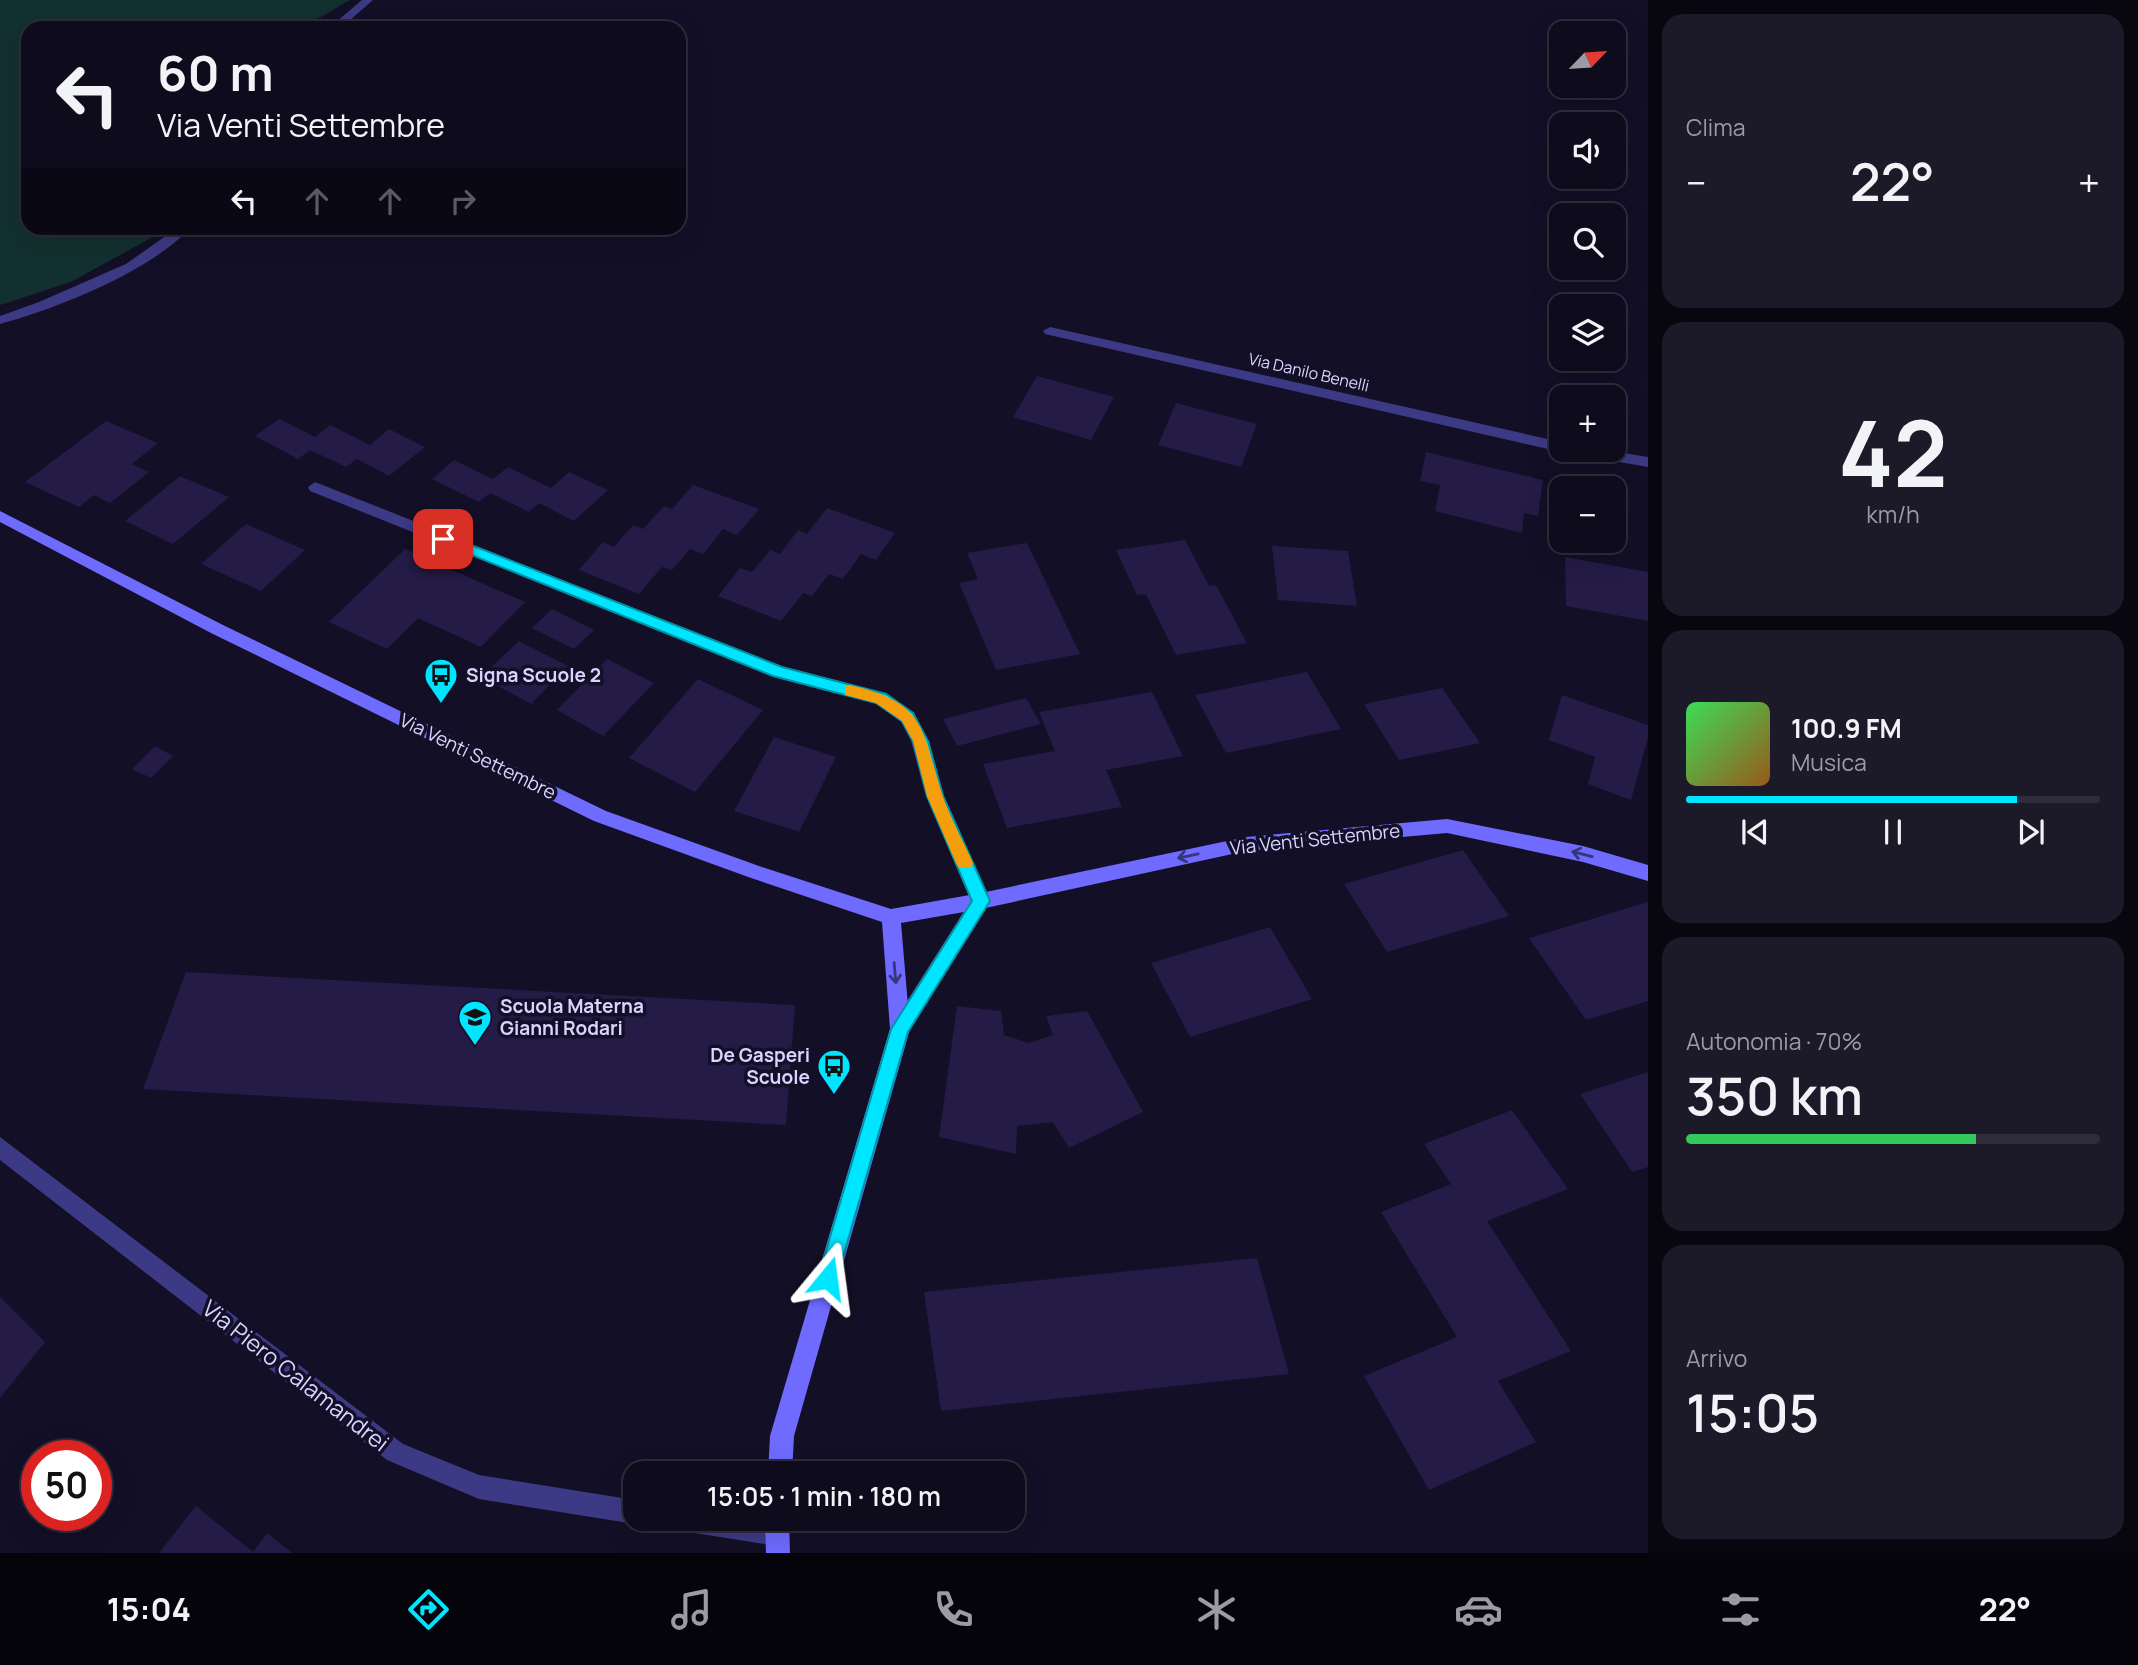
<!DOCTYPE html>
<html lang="it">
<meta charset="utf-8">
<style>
:root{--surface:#0e0b1c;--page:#1c1929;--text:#f1f3f6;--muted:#9b9ba3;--line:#2e2b3b;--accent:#00e5ff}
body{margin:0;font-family:Manrope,sans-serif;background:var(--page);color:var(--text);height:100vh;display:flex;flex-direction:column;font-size:26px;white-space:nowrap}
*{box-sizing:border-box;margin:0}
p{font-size:23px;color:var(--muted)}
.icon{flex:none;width:38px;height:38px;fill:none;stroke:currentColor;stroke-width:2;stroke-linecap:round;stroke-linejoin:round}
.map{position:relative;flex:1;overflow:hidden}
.sheet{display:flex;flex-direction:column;gap:14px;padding:14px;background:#08060f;width:490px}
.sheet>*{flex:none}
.top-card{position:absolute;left:21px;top:21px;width:665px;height:214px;border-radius:21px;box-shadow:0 7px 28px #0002,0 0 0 2px var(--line);background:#0e0b1c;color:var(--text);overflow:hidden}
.needle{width:46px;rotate:65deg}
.buttons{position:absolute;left:1549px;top:21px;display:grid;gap:14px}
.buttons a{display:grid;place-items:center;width:77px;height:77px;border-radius:14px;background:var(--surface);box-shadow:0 7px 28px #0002,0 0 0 2px var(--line);font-size:35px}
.speed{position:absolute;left:21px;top:1440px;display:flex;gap:14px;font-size:35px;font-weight:700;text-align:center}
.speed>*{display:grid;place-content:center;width:91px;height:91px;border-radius:50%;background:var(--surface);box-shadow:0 7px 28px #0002,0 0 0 2px var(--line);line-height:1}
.speed .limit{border:10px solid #d22;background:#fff;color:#111}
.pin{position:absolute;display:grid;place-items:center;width:60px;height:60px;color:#fff;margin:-30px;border-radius:14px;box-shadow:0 4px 10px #0006}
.me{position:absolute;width:77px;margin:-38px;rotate:16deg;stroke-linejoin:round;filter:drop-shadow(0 0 5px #0008)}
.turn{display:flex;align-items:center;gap:24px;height:147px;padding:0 21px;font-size:32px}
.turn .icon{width:91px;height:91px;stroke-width:2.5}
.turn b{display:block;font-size:49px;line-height:60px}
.lanes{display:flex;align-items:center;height:66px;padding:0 21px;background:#0003;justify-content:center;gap:35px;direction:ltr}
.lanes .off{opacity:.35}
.big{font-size:52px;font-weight:600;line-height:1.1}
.sheet .widget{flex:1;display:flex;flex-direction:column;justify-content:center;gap:10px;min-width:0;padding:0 24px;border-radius:21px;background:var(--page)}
.sheet .dial{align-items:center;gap:0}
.dial b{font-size:91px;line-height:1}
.song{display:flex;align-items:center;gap:21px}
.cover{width:84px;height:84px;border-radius:10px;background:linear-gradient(135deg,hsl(130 70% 55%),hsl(30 70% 35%))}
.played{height:7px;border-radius:4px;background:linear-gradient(90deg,var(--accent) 80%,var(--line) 80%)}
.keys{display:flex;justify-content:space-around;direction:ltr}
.heat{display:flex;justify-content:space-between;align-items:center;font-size:38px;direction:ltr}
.charge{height:10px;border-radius:5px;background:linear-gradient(90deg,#34c759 70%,var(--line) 0)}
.trip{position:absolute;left:623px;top:1461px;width:402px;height:70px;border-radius:21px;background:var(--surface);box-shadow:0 7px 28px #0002,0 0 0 2px var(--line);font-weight:600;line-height:70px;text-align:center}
.tab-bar{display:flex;height:112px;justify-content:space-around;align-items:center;background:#06040b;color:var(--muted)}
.tab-bar .icon{width:49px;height:49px}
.tab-bar .active{color:var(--accent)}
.tab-bar b{font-size:32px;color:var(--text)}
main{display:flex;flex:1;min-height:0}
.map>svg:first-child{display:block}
.green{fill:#12302f}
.building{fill:#241b47}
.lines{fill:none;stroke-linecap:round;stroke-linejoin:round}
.service{fill:#3d3a85;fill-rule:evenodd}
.minor{fill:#3d3a85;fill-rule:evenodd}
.secondary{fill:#6f6bff;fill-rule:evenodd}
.oneway{stroke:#38347d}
.route{fill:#00e5ff;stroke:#0095a6;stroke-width:2}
.slow{fill:#f59e0b}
.labels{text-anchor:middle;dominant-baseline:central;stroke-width:7;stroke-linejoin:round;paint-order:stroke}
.far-street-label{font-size:16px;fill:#d9d4ff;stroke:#130f26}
.poi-label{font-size:19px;font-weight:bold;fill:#d9d4ff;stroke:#130f26;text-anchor:start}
.street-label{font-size:19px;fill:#d9d4ff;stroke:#130f26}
.near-street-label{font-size:23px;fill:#d9d4ff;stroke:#130f26}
</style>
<main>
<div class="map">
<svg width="1648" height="1553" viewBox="0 0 1648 1553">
<rect width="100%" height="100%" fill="#130f26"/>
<!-- green -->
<path class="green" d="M0,0H350L302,28H28V228H169L71,282L0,305Z"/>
<!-- building -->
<g class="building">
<path d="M1037,376L1114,397L1091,440L1013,417Z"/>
<path d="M1176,403L1257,424L1241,467L1158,445Z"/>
<path d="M279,419L315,437L330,425L370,445L389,429L425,447L389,476L357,459L346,467L310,450L298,459L255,436Z"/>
<path d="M106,421L158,443L132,464L149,472L110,503L94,495L79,507L25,482Z"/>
<path d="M1426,452L1543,480L1538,516L1524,513L1522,533L1435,511L1440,485L1420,481Z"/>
<path d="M454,460L493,479L508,467L551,488L569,472L608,490L574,521L539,503L529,512L490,493L479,502L432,479Z"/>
<path d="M180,476L229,497L173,544L125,521Z"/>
<path d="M693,485L759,509L737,535L723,529L703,554L690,549L672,570L662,567L639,594L579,570L603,542L614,547L633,525L643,529L664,506L672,509Z"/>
<path d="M827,508L895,533L876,560L861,554L843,579L829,574L812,596L803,593L781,621L718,596L740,568L752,572L770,550L780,554L798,530L807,534Z"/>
<path d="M246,524L305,550L261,591L201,564Z"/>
<path d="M1185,540L1209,586L1216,585L1247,643L1176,655L1146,594L1137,595L1116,550Z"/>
<path d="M1027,543L1080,654L996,670L959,583L978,579L967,553Z"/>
<path d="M1272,546L1348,551L1357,606L1278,600Z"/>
<path d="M405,549L525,602L481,647L418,618L387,649L329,622Z"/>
<path d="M1565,557L1648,572V621L1566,606Z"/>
<path d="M552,609L594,630L574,649L532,628Z"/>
<path d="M519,641L568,666L531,704L481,677Z"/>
<path d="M607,659L654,683L603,736L557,710Z"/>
<path d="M1307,672L1341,729L1226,753L1195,695Z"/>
<path d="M698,679L763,710L695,792L629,758Z"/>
<path d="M1442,688L1480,743L1399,760L1364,704Z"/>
<path d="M1152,692L1183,756L1106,770L1122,807L1007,828L983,764L1055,751L1039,712Z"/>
<path d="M1562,695L1648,725V737L1631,800L1588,784L1595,757L1549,740Z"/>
<path d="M1026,698L1041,724L957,746L943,719Z"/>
<path d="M774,737L836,757L799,832L734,811Z"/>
<path d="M155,746L173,756L151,778L132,769Z"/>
<path d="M1463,850L1509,916L1387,952L1344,884Z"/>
<path d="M1648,902V1001L1586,1020L1529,938Z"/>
<path d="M1270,927L1312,999L1190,1037L1151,963Z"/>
<path d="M186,972L795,1005L786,1125L143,1089Z"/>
<path d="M957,1006L1001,1011L1004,1035L1029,1043L1053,1035L1046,1016L1087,1011L1143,1112L1069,1148L1053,1122L1017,1126L1016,1154L939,1137Z"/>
<path d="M1648,1072V1167L1632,1172L1580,1094Z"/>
<path d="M1512,1110L1568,1189L1487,1221L1571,1351L1498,1381L1536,1442L1429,1490L1364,1376L1457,1337L1381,1212L1451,1184L1424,1144Z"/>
<path d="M1257,1258L1289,1374L941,1411L924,1292Z"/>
<path d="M0,1297L45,1342L0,1398Z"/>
<path d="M196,1506L253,1552L267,1533L292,1553H159Z"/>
</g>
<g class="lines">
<!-- service -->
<g class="service">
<path d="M362,0H373L341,28H329Z"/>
<path d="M177,228H190C151,271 56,309 0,324V316L39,302L126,264Z"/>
</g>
<!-- minor -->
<g class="minor">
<path d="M1050,327L1561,442V450H1567L1561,452L1045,334L1043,331Z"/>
<path d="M1572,450H1605L1648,457V467L1579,455Z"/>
<path d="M315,482L782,667L886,693L913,712L929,741L944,796L990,901L907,1035L900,1038L893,1035L890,1029L893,1023L971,900L926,796L911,741L901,722L875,703L773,676L310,491L308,487Z"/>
<path d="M0,1137L403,1444L479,1475L635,1500V1519L644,1521L635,1524L479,1499L387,1460L0,1160Z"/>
<path d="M670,1519H758L785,1525L788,1534L785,1543L776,1546L682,1531L673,1528Z"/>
</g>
<!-- secondary -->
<g class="secondary">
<path d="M0,511L223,625L606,811L759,866L891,909L981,893L1246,837L1447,819L1583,846L1648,865V881L1583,862L1447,833L1246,851L981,909L901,923L910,1029L794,1436L792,1474H768L770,1436L890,1029L882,922L751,878L594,821L211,633L0,522Z"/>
<path d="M765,1519H789L790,1553H766Z"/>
</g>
</g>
<!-- one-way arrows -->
<defs><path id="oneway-shaft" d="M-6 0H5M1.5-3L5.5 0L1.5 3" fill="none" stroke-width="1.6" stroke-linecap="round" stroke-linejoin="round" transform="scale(1.75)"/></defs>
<g class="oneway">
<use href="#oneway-shaft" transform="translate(1582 854) rotate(-166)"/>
<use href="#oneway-shaft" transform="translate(1188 856) rotate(168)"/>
<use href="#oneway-shaft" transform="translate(895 973) rotate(85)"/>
</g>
<!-- route -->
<path class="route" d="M443,534L782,667L886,694L913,713L928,741L943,796L990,901L908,1032L835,1285L828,1288L821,1285L818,1278L891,1029L972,901L927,796L913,741L902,721L876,703L773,676L439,542L436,539Z"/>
<!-- slow -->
<path class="slow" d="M850,685C927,703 921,728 942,794C950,818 963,841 973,863L971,868H959L956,863L927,796L913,741L902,721L876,703L845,695V686Z"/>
<!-- icons -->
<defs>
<symbol id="bus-pin" viewBox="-11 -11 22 30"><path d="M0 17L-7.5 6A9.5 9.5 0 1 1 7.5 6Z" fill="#00e5ff" stroke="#130f26"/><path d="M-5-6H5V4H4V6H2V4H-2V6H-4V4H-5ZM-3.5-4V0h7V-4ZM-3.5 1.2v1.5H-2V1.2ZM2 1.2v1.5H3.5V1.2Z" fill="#111"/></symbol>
<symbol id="school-pin" viewBox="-11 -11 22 30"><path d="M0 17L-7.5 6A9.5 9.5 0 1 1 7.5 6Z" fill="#00e5ff" stroke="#130f26"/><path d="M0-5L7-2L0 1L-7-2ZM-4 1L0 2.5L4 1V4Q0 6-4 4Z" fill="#111"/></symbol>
</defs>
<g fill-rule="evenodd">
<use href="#bus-pin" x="422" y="656" width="38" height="52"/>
<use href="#school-pin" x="456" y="998" width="38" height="52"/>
<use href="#bus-pin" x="815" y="1047" width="38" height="52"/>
</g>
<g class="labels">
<!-- far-street labels -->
<g class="far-street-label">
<text transform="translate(1309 372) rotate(13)">Via Danilo Benelli</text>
</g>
<!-- poi labels -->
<g class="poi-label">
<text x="466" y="675">Signa Scuole 2</text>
<text x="500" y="1006">Scuola Materna<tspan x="500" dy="22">Gianni Rodari</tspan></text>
<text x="810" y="1055" text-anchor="end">De Gasperi<tspan x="810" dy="22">Scuole</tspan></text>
</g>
<!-- street labels -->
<g class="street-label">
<text transform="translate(478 756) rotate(26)">Via Venti Settembre</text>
<text transform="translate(1315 839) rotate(-6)">Via Venti Settembre</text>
</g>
<!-- near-street labels -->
<g class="near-street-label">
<text transform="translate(296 1375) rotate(38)">Via Piero Calamandrei</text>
</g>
</g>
</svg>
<div class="buttons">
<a><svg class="needle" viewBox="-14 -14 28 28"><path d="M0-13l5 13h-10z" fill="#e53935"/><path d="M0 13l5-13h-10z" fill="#9b9ba3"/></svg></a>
<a><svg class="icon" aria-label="sound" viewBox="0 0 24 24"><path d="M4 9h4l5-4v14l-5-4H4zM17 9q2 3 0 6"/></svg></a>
<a><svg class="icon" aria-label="search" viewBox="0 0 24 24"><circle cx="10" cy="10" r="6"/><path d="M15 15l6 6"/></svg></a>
<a><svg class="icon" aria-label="layers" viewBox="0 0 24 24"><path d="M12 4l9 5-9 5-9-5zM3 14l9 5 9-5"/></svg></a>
<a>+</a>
<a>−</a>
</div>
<div class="speed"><div class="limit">50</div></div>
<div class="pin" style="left:443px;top:539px;background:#d93025"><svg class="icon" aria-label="arrive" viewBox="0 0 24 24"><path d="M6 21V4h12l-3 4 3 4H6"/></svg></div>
<svg class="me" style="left:828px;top:1278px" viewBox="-20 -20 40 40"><path d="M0-17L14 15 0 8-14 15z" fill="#00e5ff" stroke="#fff" stroke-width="4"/></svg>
<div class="trip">15:05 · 1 min · 180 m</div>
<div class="top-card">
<div class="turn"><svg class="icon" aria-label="left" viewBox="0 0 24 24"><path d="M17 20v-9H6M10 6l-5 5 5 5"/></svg><div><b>60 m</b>Via Venti Settembre</div></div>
<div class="lanes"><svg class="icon" aria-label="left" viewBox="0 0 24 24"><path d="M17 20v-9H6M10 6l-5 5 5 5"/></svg><svg class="icon off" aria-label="ahead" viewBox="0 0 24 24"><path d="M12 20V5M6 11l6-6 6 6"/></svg><svg class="icon off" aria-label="ahead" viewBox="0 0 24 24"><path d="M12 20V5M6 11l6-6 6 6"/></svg><svg class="icon off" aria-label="right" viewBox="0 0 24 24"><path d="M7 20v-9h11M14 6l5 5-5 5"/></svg></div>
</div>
</div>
<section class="sheet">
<div class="widget"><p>Clima</p>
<div class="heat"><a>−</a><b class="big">22°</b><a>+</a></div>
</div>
<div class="widget dial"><b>42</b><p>km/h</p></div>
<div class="widget">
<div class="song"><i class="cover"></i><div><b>100.9 FM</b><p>Musica</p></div></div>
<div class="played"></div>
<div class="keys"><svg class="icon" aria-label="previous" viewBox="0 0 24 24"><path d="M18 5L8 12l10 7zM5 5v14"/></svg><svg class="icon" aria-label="pause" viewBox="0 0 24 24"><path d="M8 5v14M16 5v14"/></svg><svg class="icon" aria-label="next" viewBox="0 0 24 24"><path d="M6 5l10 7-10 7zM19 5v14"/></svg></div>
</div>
<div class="widget"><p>Autonomia · 70%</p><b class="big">350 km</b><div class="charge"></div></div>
<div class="widget"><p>Arrivo</p><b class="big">15:05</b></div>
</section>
</main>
<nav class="tab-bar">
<b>15:04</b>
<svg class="icon active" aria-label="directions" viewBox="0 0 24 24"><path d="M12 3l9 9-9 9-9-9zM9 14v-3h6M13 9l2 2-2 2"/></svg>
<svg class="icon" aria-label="music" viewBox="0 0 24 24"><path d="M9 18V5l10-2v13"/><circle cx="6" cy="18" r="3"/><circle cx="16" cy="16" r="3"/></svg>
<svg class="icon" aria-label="phone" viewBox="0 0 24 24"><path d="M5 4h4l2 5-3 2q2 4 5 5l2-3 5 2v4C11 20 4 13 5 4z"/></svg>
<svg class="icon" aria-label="climate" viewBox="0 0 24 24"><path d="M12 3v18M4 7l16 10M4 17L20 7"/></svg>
<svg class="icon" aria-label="car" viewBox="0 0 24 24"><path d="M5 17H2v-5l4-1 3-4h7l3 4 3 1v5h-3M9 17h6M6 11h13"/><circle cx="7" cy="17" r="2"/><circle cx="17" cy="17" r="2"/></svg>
<svg class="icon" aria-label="filters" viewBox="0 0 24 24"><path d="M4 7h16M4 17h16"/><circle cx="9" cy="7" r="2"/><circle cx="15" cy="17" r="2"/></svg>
<b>22°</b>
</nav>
